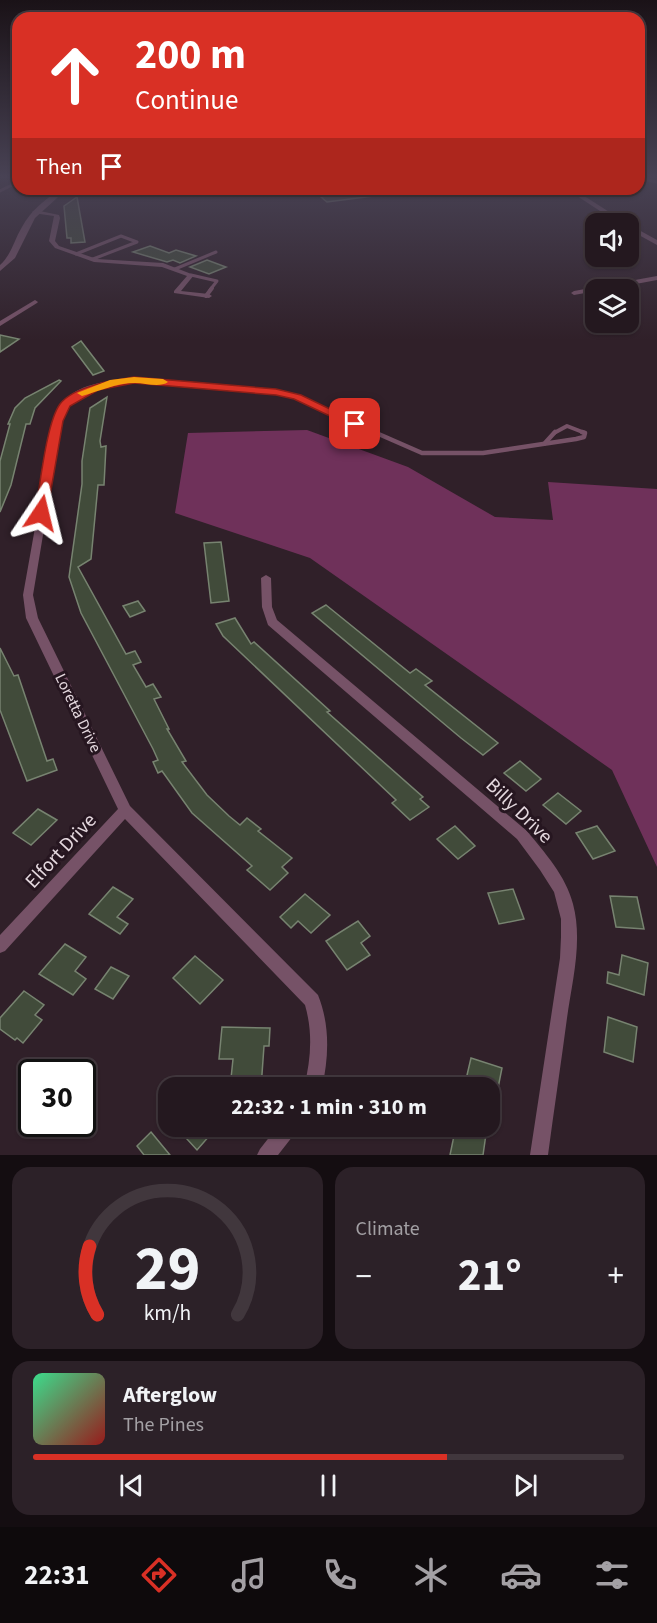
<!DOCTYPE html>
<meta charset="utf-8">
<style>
:root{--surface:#24181f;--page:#2c2128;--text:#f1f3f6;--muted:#a3a0a4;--line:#41373d;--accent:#d93025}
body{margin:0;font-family:"Source Sans 3",sans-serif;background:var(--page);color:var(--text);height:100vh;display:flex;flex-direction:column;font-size:22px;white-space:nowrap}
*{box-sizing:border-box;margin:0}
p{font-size:20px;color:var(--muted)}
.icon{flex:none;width:33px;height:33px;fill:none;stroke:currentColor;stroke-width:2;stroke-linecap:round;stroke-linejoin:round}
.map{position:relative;height:1155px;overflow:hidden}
.side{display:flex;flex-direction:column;gap:12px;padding:12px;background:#140d11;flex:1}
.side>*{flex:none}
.banner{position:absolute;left:12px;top:12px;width:633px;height:183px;border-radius:18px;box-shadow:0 2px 4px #0004,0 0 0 2px var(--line);background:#d93025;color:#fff;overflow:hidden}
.tools{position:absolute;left:585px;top:213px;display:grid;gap:12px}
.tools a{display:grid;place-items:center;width:54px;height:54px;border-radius:12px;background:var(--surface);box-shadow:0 2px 4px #0004,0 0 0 2px var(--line);font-size:30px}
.speed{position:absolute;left:18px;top:1059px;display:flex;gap:12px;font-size:30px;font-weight:700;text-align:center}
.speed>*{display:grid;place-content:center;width:78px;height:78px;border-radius:50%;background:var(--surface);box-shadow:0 2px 4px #0004,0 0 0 2px var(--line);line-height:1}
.speed .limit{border:3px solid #111;border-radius:9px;background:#fff;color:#111}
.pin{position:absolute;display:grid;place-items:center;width:51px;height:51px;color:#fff;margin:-26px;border-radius:12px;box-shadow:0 3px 9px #0006}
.me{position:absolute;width:66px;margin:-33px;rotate:10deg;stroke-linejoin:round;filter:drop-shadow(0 0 4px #0008)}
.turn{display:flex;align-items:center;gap:21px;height:126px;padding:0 24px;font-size:27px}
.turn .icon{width:78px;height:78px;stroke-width:2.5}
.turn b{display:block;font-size:42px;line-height:51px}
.then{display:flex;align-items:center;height:57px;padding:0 24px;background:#0003;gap:12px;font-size:22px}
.big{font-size:45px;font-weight:700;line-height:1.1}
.side .tile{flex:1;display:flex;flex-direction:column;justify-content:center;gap:9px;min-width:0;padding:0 21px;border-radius:18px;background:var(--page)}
.side .dial{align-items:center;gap:0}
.dial svg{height:156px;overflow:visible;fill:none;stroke:var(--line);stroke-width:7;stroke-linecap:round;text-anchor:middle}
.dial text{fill:var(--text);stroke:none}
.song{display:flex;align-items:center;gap:18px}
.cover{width:72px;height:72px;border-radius:9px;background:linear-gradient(135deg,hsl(150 70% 55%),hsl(0 70% 35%))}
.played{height:6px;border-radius:3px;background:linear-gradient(90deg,var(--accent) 70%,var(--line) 70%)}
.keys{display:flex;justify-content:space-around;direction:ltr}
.heat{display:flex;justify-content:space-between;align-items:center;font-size:33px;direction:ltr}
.side .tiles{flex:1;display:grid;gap:12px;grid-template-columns:1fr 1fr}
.tile:last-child{grid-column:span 2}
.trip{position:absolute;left:158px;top:1077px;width:342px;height:60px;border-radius:18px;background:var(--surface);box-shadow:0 2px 4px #0004,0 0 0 2px var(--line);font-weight:700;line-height:60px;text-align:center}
.dock{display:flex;height:96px;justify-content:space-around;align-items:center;background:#0e0a0c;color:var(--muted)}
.dock .icon{width:42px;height:42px}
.dock .active{color:var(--accent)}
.dock b{font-size:27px;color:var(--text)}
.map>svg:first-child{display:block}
.green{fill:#6f315a}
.building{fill:#414b3a;stroke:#778370;stroke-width:1.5}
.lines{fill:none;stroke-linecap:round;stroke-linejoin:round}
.service-far2{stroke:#765267;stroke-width:3}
.service-far1{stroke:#765267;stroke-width:4}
.service{stroke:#765267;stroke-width:4.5}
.minor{fill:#765267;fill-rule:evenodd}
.tertiary{fill:#765267;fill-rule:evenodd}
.route{fill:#d93025;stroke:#8d1f18;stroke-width:1.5}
.slow{fill:#f59e0b}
.labels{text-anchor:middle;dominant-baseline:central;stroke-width:6;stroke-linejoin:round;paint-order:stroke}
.street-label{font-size:16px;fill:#e4d8de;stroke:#261620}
.near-street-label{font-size:20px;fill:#e4d8de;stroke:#261620}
</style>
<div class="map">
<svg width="657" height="1155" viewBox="0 0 657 1155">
<rect width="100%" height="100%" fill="#302029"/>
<!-- green -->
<path class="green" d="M307,430L408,467L495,517L553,520L548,482L657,489V867L612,770L310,558L175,513L188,433Z"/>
<!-- building -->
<g class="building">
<path d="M360,189H373V196L327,202L321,197Z"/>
<path d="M77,197L85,242L71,243V238H67L64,206Z"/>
<path d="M150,246L169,253L176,250L196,256L180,263L173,260L167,262L133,252Z"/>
<path d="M207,260L226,267L209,274L190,267Z"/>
<path d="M0,335L19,339L0,352Z"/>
<path d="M81,341L104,371L93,375L72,347Z"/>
<path d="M59,380L61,381L35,408L30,424H26L11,485L0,512V461L10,424H8L15,408L25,398Z"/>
<path d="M107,397L100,441L101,447L106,446L104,485H98L91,559L78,567L126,654L135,651L141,662L133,665L146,687L153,684L161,697L154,699L169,729H167L186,761L182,762L207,795L229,816L240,825L247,818L261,829L258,831L292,858L282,867L288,873L270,890L247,870L252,866L192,813L162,771L158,773L153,762L158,760L153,749L81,613L69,577L82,484V461L90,408Z"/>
<path d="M221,542L229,601L211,603L204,543Z"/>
<path d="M138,601L145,611L130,617L123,606Z"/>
<path d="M326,605L410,673L416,669L432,681L425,685L498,743L483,755L461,738L312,613Z"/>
<path d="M235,618L251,644L254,642L330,711L327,712L423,797L420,799L429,807L410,820L392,803L396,800L223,636L216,624Z"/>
<path d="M0,648L14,676L18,675L47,761L53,759L57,770L27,781L0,710Z"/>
<path d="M520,761L541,779L526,791L504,773Z"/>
<path d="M558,793L581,811L566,824L543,805Z"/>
<path d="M38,809L57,820L31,845L13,833Z"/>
<path d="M455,826L475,846L458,859L437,839Z"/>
<path d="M597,826L615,851L593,859L576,833Z"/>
<path d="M113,887L133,899L117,917L128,924L120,934L89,914Z"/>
<path d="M513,889L524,919L499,924L488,893Z"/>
<path d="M305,894L330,915L311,933L298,921L291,928L280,917Z"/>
<path d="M610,896L637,897L644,929L616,927Z"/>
<path d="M358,921L370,936L361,943L370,955L347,970L326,941Z"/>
<path d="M65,944L86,957L75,971L86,979L73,995L39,974Z"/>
<path d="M622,955L648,963L644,995L607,983L608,972L619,975Z"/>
<path d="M195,956L223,980L200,1004L173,978Z"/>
<path d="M111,967L129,976L113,999L95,989Z"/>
<path d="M24,991L44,1005L35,1015L42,1020L23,1043L17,1038L15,1040L0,1029V1018Z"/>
<path d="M608,1017L637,1027L633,1062L604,1052Z"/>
<path d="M222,1027L270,1028L269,1046H264L261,1088H230L233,1059H219Z"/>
<path d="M471,1058L502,1068L498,1088H464Z"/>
<path d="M175,1126H218L197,1150Z"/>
<path d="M456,1126H464L486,1134L483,1155H450Z"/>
<path d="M151,1132L170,1155H144L137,1146Z"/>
</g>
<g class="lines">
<!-- service-far2 -->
<g class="service-far2">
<path d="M639,178L657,182"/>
<path d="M0,191L18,182"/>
<path d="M76,254L121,236L137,242L93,259"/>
<path d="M175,269L216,252"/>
<path d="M191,275L217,281L210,290"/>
</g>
<!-- service-far1 -->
<g class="service-far1">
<path d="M206,296L212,288"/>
<path d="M199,385L264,390L297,397L377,433"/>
<path d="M554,433L567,426L585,433"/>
</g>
<!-- service -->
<g class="service">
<path d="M374,432L422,453H483L576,439L584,437L585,433L582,432"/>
<path d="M545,443L555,432"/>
</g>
<!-- minor -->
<g class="minor">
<path d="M342,189H358L316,196L313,194Z"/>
<path d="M574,192H578L628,224H620L574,194Z"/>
<path d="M35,210L59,215L60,218L55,241L59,246L97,259L163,263L194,275L181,291L209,294L212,296L209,298L174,293V291L187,276L162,267L94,262L55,248L49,241L54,216L33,213L32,212Z"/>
<path d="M628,224L657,240V245L628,229Z"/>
<path d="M657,276V280L604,290H596V291L574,295L571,293L574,291Z"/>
<path d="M35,300L38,302L37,303L0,326V321Z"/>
<path d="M129,379L199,383L203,385L199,387C163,384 97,374 70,404C66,409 64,415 62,421L33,595L38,618L130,806L318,995C330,1025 329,1056 322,1088H304C311,1059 313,1033 305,1005L125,819L5,951L0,953V935L118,809L26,618L23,595L54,421C56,415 58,408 62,403C77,384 106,381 129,379Z"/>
<path d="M266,575L271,578L272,607L277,620L527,831C545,853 566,876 573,904C583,941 572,982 567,1018C561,1064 554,1109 548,1155H530L560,958L561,937V919L554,892L540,870L517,839L268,625L262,607L261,578Z"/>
<path d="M278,1126H299L296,1132L278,1155H257L260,1149Z"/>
</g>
<!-- tertiary -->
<path class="tertiary" d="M60,189H67L35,218L15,258L0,271V265C12,254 14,240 22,227C31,210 45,200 60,189Z"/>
</g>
<!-- sky -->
<linearGradient id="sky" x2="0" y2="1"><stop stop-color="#1a1217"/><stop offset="0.52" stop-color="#484254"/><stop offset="1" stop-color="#484254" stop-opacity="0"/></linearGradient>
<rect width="657" height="340" fill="url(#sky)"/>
<!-- route -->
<path class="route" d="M134,377L276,389L301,395L361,424L359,426H351L294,399L276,395L134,383L98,390L70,406L63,421L47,513L41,517L37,516L35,513C40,488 46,423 60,404C74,386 114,380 134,377Z"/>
<!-- slow -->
<path class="slow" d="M134,377L163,379L168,382C160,388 145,383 135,383C116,383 100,391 82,396L77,393L110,380Z"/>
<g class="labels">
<!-- street labels -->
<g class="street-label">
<text transform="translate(78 713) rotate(64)">Loretta Drive</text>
</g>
<!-- near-street labels -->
<g class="near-street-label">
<text transform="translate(519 811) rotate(44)">Billy Drive</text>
<text transform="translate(61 851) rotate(-47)">Elfort Drive</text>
</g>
</g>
</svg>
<div class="tools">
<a><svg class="icon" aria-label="sound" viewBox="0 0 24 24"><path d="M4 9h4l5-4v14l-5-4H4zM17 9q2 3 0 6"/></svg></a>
<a><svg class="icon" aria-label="layers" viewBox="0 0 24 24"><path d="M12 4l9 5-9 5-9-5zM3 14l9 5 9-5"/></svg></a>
</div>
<div class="speed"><div class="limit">30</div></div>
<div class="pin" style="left:355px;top:424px;background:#d93025"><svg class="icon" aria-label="arrive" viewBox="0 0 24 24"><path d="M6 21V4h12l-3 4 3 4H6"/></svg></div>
<svg class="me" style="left:41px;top:513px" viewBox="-20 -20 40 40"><path d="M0-17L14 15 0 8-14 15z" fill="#d93025" stroke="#fff" stroke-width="4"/></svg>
<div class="trip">22:32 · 1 min · 310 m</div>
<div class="banner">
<div class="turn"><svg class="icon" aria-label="ahead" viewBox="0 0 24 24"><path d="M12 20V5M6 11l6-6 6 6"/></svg><div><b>200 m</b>Continue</div></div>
<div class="then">Then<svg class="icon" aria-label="arrive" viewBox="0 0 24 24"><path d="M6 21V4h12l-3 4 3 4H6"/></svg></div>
</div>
</div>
<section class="side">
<div class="tiles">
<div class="tile dial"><svg viewBox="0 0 100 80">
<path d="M14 69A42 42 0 1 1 86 69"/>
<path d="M14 69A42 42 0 0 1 10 34" stroke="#d93025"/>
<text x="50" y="56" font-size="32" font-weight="700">29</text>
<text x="50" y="72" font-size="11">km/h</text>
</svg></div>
<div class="tile"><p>Climate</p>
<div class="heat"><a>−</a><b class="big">21°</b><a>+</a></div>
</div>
<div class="tile">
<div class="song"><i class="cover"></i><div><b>Afterglow</b><p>The Pines</p></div></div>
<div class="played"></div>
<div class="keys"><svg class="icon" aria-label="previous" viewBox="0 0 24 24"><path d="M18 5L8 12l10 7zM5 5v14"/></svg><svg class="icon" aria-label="pause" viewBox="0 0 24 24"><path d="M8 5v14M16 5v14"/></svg><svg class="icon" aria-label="next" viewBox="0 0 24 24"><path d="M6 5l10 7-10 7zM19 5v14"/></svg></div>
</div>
</div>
</section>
<nav class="dock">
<b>22:31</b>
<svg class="icon active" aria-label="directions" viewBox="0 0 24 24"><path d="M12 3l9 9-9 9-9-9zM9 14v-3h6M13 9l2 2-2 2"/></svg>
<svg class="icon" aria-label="music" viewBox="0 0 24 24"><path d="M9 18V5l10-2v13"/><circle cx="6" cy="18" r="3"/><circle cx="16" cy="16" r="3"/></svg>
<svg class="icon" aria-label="phone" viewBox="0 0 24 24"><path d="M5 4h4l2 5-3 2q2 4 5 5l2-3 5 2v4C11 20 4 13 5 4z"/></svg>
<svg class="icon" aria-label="climate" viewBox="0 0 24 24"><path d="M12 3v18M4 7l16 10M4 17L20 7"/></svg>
<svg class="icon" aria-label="car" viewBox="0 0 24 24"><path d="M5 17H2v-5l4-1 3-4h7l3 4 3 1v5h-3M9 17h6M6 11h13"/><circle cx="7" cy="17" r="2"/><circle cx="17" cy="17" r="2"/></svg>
<svg class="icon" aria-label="filters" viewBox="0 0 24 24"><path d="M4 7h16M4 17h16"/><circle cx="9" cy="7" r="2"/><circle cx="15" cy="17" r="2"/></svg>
</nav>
